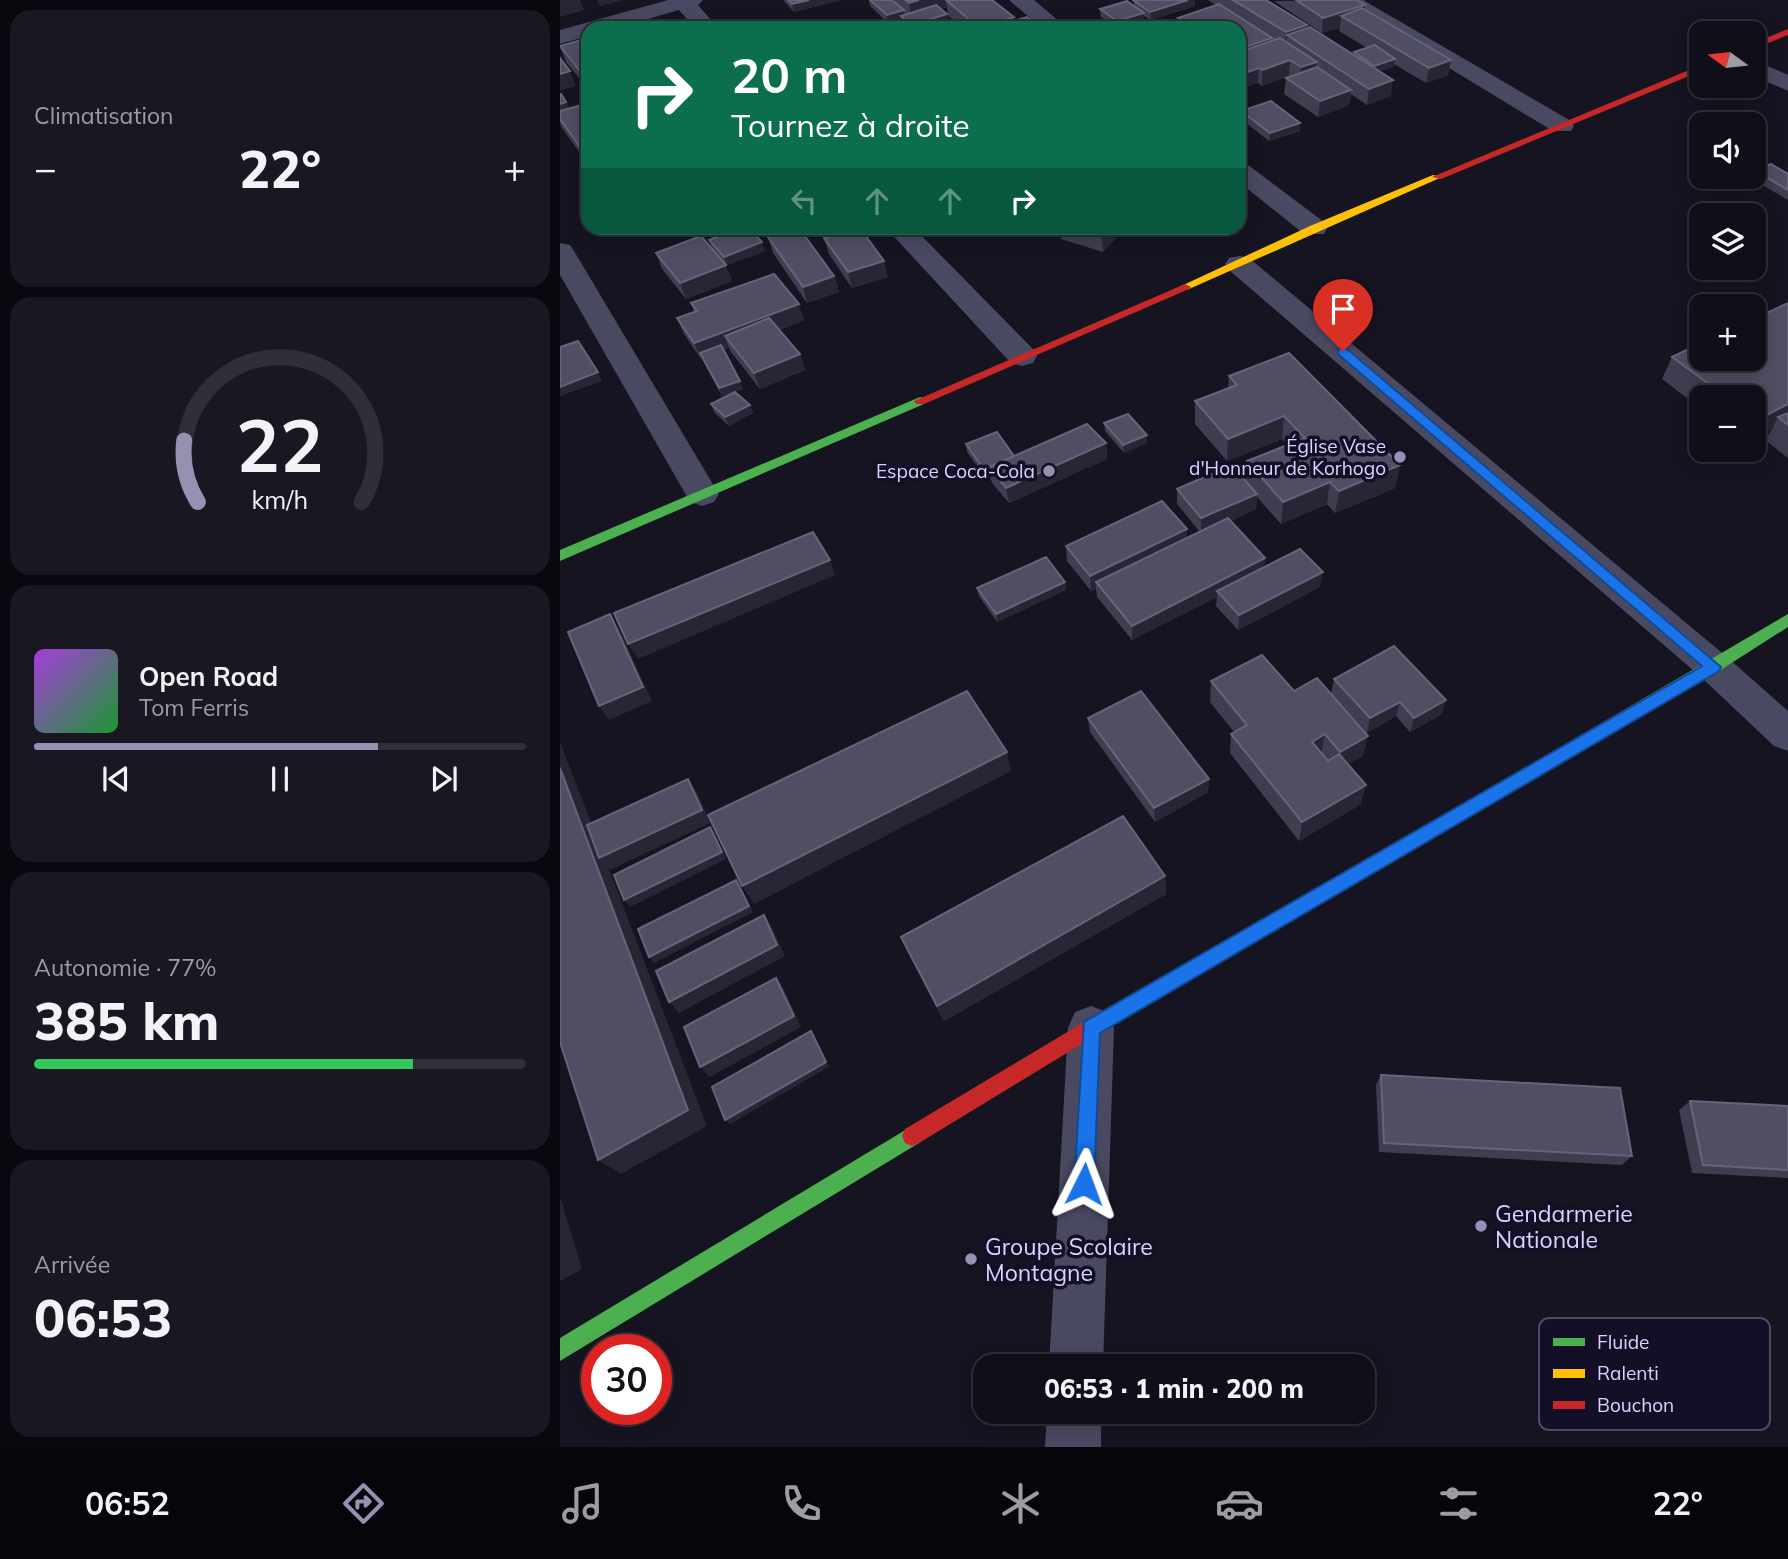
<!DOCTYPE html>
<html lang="fr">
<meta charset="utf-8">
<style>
:root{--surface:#100f19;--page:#191822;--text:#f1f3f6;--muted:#9c9ca2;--line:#302f38;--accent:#9591b1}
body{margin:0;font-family:Mulish,sans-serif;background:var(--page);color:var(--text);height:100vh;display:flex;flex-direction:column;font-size:26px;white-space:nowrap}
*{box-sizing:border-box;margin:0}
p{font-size:23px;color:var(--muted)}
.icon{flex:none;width:38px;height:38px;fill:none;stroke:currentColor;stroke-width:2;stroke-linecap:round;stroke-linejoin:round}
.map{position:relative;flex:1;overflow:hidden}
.side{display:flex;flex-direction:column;gap:10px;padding:10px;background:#09080e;width:560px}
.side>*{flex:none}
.hud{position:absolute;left:21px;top:21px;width:665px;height:214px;border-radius:21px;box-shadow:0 4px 18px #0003,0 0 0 2px var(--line);background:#0b6e4f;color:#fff;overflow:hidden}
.needle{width:46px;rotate:285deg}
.controls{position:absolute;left:1129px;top:21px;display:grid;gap:14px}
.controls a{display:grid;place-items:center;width:77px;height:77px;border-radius:14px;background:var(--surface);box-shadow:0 4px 18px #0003,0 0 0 2px var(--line);font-size:35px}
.speed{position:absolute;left:21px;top:1334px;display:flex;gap:14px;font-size:35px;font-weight:700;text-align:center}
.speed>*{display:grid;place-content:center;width:91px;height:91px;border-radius:50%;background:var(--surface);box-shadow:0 4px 18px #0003,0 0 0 2px var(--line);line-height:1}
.speed .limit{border:10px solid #d22;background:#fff;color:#111}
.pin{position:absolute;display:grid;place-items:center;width:60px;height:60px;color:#fff;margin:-72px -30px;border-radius:50% 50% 50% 0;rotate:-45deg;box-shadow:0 0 7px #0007}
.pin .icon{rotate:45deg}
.me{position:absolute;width:77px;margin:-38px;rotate:3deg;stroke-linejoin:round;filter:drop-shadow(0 0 5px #0008)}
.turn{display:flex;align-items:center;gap:24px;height:147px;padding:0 35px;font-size:32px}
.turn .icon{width:91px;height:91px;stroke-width:2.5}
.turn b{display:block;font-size:49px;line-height:60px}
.lanes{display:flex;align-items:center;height:66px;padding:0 35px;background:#0003;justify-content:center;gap:35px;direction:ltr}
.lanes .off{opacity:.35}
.big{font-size:52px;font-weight:800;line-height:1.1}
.side .card{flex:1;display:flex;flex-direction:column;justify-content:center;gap:10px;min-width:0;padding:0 24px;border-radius:21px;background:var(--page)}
.side .dial{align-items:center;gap:0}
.dial svg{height:182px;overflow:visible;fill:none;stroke:var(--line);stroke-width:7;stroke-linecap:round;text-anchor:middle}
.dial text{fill:var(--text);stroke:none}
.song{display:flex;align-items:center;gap:21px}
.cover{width:84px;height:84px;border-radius:10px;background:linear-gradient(135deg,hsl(280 70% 55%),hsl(130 70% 35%))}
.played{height:7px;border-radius:4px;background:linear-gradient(90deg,var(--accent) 70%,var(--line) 70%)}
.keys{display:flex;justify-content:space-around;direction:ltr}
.heat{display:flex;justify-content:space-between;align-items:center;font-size:38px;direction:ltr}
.charge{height:10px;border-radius:5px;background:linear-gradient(90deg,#34c759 77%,var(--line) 0)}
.trip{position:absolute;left:413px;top:1354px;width:402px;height:70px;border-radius:21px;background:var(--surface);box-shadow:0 4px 18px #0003,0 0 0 2px var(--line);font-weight:800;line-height:70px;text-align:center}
.tab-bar{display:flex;height:112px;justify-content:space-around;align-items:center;background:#06060a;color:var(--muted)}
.tab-bar .icon{width:49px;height:49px}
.tab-bar .current{color:var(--accent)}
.tab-bar b{font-size:32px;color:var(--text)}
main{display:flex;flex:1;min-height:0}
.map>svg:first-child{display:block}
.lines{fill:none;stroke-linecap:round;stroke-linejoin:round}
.street{fill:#4a4962;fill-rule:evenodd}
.fast{fill:#4caf50;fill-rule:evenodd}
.slow{fill:#ffc107;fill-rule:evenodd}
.jam{fill:#c62828;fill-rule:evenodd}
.wall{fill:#403d50}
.shaded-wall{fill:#282635}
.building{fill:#504e63;stroke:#66637b;stroke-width:2}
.route{fill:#1a73e8;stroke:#114b97;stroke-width:2}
.poi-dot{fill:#9591b1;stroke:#130f26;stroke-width:2.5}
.labels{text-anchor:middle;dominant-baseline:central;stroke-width:7;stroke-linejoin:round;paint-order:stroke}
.poi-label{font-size:19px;fill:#d9d4ff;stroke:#130f26;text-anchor:end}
.near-poi-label{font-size:23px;fill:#d9d4ff;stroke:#130f26;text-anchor:start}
.key{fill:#130f26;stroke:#4e4a67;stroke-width:2}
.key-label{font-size:19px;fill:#d9d4ff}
</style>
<main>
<section class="side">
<div class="card"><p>Climatisation</p>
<div class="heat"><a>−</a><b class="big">22°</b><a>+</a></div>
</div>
<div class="card dial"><svg viewBox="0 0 100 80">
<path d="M14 69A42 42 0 1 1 86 69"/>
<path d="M14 69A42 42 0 0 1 8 42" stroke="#9591b1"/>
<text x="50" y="56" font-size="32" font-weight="700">22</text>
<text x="50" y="72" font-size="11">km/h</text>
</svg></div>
<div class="card">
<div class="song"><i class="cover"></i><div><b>Open Road</b><p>Tom Ferris</p></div></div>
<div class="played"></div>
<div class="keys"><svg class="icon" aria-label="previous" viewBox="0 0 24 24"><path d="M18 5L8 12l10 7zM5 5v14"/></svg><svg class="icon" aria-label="pause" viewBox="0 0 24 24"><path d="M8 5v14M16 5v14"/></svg><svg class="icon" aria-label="next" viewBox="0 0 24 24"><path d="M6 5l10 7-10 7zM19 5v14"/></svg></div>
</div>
<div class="card"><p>Autonomie · 77%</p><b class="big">385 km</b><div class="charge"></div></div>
<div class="card"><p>Arrivée</p><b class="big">06:53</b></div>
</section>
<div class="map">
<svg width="1228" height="1447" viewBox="0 0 1228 1447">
<rect width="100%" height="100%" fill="#161421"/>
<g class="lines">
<!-- street -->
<g class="street">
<path d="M108,0H143L138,5L158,28H135L119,10L57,28H28V36L0,44V30Z"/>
<path d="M449,0H474L507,28H482Z"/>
<path d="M777,0H803L1011,121L1014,126L1011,131H993Z"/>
<path d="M1194,60L1228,75V91L1194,76Z"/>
<path d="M679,162L688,165L764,222L767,228L764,234H744L679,182Z"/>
<path d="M326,228H354L473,349L477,356L473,363L462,366L451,363Z"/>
<path d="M0,243L10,245L14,251L154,486L159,494L154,502L142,506L130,502L0,275Z"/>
<path d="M679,256L689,258L1167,657L1228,711V751L1214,746L1141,677L669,270L665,264L669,258Z"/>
<path d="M531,1006L547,1012L554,1028L543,1367H489L508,1028L515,1012Z"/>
<path d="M487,1412H541V1447H485Z"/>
</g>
<!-- fast -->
<g class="fast">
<path d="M360,397L364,398V404L0,561V550Z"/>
<path d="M1228,614V627L1159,671L840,858L834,861L828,858L826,853L828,848Z"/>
<path d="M352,1126L359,1129L362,1136L359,1143L0,1361V1338Z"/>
</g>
<!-- slow -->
<path class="slow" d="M873,175L882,177L629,289L625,290L619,287L750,226Z"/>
<!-- jam -->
<g class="jam">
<path d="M1228,29V35L1194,49V43Z"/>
<path d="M1141,65V71L881,179L872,177Z"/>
<path d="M625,284L631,287L629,289L364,404H356L354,401Z"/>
<path d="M834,845L840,848L842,853L840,858L538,1034L359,1143L352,1146L345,1143L342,1136L345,1129L524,1022Z"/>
</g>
</g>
<!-- wall -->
<g class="wall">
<path d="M223,0H281L234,12Z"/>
<path d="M309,0H332L335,3V0H432L454,21L480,28H403L388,16L387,7L381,9L389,22L372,27V28H347L342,24L341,19L328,23L310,6Z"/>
<path d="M648,0H706L747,25V28L793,55L794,52L807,48L779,31L780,28L762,33L714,1L797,0L804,9L891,60L888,75L866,83L834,64V67L819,71L831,96L807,105L791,94L789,105L758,117L724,94L726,78L730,76H729L702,86L698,83L679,90V94V28H618V18L656,5Z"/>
<path d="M574,1L635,6L591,20L584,16V21L561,28H556L541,17L540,9L574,6Z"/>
<path d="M28,38V89L6,62L0,46Z"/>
<path d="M0,94L9,109L27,163L2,128L0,123Z"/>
<path d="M681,111L740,131L709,141L681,119Z"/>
<path d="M1196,171L1228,174V200L1192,179Z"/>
<path d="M445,228H481L454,237Z"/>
<path d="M500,228H565L543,252L501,239Z"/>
<path d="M208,237L274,276L279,292L247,303L213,253Z"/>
<path d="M264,238L328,277L292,288L269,254Z"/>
<path d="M149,240L205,251L167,265L152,248Z"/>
<path d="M96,253L172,281L126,299L102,269Z"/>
<path d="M131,303L244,320L219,330L240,354L245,370L200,389L171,352L169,348L163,350L183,389L162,396L142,358L141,359L124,334L117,318L134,312Z"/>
<path d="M1228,303V458L1205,440L1212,429L1194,438V397H1141V409L1102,379L1112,357Z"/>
<path d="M669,376L840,465L835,488L775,513L767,504L721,524L697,497L696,509L670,521L705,558L704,567L760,587L678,630L656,606L657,597L572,640L537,597L536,589L531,591L507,561L506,546L627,538L640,532L617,504V489L686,481L687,461L727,445L722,439L667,461L635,424V401L668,388Z"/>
<path d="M151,404L190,405L193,413L169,426L154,412Z"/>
<path d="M544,423L587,435V443L564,453L545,431Z"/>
<path d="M546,443L547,459L449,503L432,483L431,479L428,481L407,452L406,444L454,456Z"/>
<path d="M505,582L506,590L437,622L419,596L417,588Z"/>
<path d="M774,679L882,714L850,732L836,716L807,733L771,693Z"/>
<path d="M651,681L734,691L803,756L788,764L801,804L739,841L670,753L671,734L674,732L650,702Z"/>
<path d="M528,718L649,779L648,792L595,822L530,732Z"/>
<path d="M605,876L606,894L384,1021L341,937Z"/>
<path d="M821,1075L1072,1156L1062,1165L819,1152L816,1085Z"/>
<path d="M1130,1101L1228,1106V1178L1132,1173L1119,1110Z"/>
</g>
<!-- shaded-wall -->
<g class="shaded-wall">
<path d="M0,0H20L24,10L0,17Z"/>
<path d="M37,0H64L40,6Z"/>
<path d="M249,0H281L234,12L232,4Z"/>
<path d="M359,0H410H386L387,7L351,18L349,3Z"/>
<path d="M628,0H635V6L591,20L590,12Z"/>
<path d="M805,5L803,20L781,16L780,28L762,33L763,18Z"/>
<path d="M344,10L345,18L341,16V19L328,23L327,15Z"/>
<path d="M584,13V21L561,28H558L557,21Z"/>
<path d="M387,14L389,22L372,27V28H358L367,20Z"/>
<path d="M454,17L455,28H419Z"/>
<path d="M747,25L746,40L727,35L726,47L725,48L726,32Z"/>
<path d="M712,38L711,53L679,64V49Z"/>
<path d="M835,59L834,67L813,73L814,66Z"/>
<path d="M730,60L729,76L702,86V70Z"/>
<path d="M891,60L888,75L866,83L869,68Z"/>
<path d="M757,62L755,77L740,83L741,67Z"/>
<path d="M699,68L698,83L679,90V94V75Z"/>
<path d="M10,71L16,86L0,91V74Z"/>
<path d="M833,80L831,96L807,105L809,89Z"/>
<path d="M791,90L789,105L758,117L760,101Z"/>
<path d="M6,102L10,110L0,113V104Z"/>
<path d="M740,123V131L709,141L710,133Z"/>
<path d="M28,144V162L27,163L20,147Z"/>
<path d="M453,228H481L454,237Z"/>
<path d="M550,228H565L543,252L542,236Z"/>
<path d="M202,242L205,251L167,265L164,257Z"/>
<path d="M324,261L328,277L292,288L288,272Z"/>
<path d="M166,265L172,281L126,299L120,283Z"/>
<path d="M274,276L279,292L247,303L243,287Z"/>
<path d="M239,304L244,320L173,347L165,336L169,348L143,358L140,353L142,358L141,359L134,343Z"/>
<path d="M240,354L245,370L200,389L194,373Z"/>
<path d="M38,372L42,381L0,396V387Z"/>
<path d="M180,381L183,389L162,396L159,388Z"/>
<path d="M1173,392L1170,397H1164L1165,396Z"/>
<path d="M1228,404V420L1218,417L1212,429L1194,438L1205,416Z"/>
<path d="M190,405L193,413L169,426L165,417Z"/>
<path d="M724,416L722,439L667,461L668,439Z"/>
<path d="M587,435V443L564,453L563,445Z"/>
<path d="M546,443L547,459L449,503L446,488Z"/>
<path d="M840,465L835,488L775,513L779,491Z"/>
<path d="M430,471L431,479L428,481L426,473Z"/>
<path d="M770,482L767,504L721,524L723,502Z"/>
<path d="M697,494L696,509L641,534V518Z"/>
<path d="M627,529V545L536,582V589L531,591L530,576Z"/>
<path d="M705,558L704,573L657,591V597L572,640V626Z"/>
<path d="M270,560L275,575L78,659L68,644Z"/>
<path d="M763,572L760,587L678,630L679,615Z"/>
<path d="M505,582L506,590L437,622L436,614Z"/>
<path d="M50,614L59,629L92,701L49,720L39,706Z"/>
<path d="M886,700L882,714L850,732L854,718Z"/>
<path d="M840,702L836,716L807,733L810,718Z"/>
<path d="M765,734L761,754L752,742Z"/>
<path d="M808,736L803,756L775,772L780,752Z"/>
<path d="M0,742L44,856L128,779L137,792L150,823L50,870L49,869L147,1126L61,1174L38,1160L0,768Z"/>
<path d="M447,752L451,771L194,904L182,886Z"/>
<path d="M649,779L648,792L595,822L594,808Z"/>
<path d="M806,785L801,804L739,841L742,822Z"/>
<path d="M150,827L155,834L166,859L70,907L64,900Z"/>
<path d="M605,876L606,894L384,1021L377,1006Z"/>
<path d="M176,880L193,912L94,963L89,957Z"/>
<path d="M204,915L212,927L225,956L119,1013L109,1002Z"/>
<path d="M216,978L224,989L241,1027L150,1077L140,1067Z"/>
<path d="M251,1031L255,1037L269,1067L170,1124L165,1120Z"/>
<path d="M0,1197L22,1269L0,1281Z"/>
</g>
<!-- building -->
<g class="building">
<path d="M228,0H249L232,4Z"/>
<path d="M310,0H332L344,10L327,15Z"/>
<path d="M345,0H359L349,3Z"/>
<path d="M386,0H432L454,17L419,28Z"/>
<path d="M578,0H628L590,12L574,1Z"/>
<path d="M673,0H706L747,25L726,32Z"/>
<path d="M736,0H797L805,5L763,18Z"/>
<path d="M567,1L584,13L557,21L540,9Z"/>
<path d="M659,4L712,38L679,49V28H633L618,18Z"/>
<path d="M376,5L387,14L367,20L372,24L358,28H355L341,16Z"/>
<path d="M802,8L891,60L869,68L781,16Z"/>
<path d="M467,17L480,28H430Z"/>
<path d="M392,24L397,28H378Z"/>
<path d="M750,27L833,80L809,89L727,35Z"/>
<path d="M28,38V80H27L0,46Z"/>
<path d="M720,38L757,62L741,67L730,60L702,70L699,68L679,75V52Z"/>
<path d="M815,45L835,59L814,66L794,52Z"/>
<path d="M0,58L10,71L0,74Z"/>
<path d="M757,67L791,90L760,101L726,78Z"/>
<path d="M0,94H1L6,102L0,104Z"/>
<path d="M711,101L740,123L710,133L681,111Z"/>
<path d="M28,103V144L20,147L0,119V111Z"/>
<path d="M1211,164L1228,174V190L1196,171Z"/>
<path d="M181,228H188L202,242L164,257L149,240Z"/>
<path d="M239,228L274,276L243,287L208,237Z"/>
<path d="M300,228L324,261L288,272L264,238Z"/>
<path d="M514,228H550L542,236Z"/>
<path d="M141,236L166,265L120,283L96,253Z"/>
<path d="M214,274L239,304L134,343L117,318L137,311L131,303Z"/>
<path d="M1228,303V404L1205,416L1194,407V397H1180L1173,392L1165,396L1112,357L1141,343V359H1194V319Z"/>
<path d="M209,318L240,354L194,373L165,336Z"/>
<path d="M18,341L38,372L0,387V347Z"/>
<path d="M161,345L180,381L159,388L140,353Z"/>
<path d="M729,353L840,465L779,491L770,482L723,502L687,461L745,438L724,416L668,439L635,401L677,385L669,376Z"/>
<path d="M175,392L190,405L165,417L151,404Z"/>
<path d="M1228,413V425L1218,417Z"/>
<path d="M568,414L587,435L563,445L544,423Z"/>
<path d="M527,424L546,443L446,488L429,467Z"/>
<path d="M437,432L454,456L429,467L430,471L426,473L406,444Z"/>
<path d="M672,465L697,494L641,518L617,489Z"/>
<path d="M602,501L627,529L530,576L506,546Z"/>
<path d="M668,518L705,558L572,626L536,582Z"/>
<path d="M253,532L270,560L68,644L54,613Z"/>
<path d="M740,549L763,572L679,615L657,591Z"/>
<path d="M486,557L505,582L436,614L417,588Z"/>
<path d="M50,614L83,687L39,706L8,632Z"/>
<path d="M834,646L886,700L854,718L840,702L810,718L774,679Z"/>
<path d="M702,655L734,691L757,678L808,736L780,752L765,734L752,742L768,761L779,754L806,785L742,822L671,734L687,725L651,681Z"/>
<path d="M407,691L447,752L182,886L148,815Z"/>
<path d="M581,691L649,779L594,808L528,718Z"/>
<path d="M0,768L128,1110L38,1160L0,1042Z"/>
<path d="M128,779L142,810L39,858L27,825Z"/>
<path d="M563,816L605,876L377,1006L341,937Z"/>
<path d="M150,827L162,852L64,900L54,875Z"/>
<path d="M176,880L189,906L89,957L78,929Z"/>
<path d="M204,915L217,945L109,1002L96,971Z"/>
<path d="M216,978L234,1016L140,1067L124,1027Z"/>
<path d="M251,1031L266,1062L165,1120L152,1087Z"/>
<path d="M821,1075L1060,1088L1072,1156L824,1143Z"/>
<path d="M1130,1101L1228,1106V1170L1143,1165Z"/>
</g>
<!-- route -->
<path class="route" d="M778,349H787L1161,667L1159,671L540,1033L534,1184L531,1192L524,1195L517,1192L514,1184L524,1022L1142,666L778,354Z"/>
<!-- markers -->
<g class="poi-dot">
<circle cx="840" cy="457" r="7"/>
<circle cx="489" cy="471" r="7"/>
<circle cx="921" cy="1226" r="7"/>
<circle cx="411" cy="1259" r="7"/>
</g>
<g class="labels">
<!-- poi labels -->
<g class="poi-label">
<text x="826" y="446">Église Vase<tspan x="826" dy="22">d'Honneur de Korhogo</tspan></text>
<text x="475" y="471">Espace Coca-Cola</text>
</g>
<!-- near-poi labels -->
<g class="near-poi-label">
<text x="935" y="1213">Gendarmerie<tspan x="935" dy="26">Nationale</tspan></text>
<text x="425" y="1246">Groupe Scolaire<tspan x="425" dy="26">Montagne</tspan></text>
</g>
</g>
<!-- legend -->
<rect x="979" y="1318" width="231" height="112" rx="10" class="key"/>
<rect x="993" y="1338" width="32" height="8" fill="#4caf50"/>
<rect x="993" y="1369" width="32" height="9" fill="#ffc107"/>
<rect x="993" y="1401" width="32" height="8" fill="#c62828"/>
<g class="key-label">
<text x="1037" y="1349">Fluide</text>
<text x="1037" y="1380">Ralenti</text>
<text x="1037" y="1412">Bouchon</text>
</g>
</svg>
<div class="controls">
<a><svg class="needle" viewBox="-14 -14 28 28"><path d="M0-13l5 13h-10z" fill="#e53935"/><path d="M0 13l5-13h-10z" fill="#9c9ca2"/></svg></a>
<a><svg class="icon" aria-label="sound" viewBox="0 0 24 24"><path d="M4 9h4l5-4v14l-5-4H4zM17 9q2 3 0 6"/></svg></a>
<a><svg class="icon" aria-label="layers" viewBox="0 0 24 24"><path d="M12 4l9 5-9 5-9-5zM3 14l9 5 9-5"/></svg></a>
<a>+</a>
<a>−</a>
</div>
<div class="speed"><div class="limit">30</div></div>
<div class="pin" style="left:783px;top:351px;background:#d93025"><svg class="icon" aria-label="arrive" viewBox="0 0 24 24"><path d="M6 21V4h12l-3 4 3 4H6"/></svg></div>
<svg class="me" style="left:524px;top:1184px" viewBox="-20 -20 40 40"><path d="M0-17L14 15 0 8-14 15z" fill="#1a73e8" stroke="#fff" stroke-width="4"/></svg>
<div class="trip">06:53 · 1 min · 200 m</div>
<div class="hud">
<div class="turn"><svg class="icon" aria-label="right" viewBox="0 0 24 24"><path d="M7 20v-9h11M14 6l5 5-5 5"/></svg><div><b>20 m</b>Tournez à droite</div></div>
<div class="lanes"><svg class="icon off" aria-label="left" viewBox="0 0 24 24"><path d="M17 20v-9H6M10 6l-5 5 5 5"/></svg><svg class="icon off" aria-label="ahead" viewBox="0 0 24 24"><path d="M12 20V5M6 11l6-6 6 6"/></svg><svg class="icon off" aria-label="ahead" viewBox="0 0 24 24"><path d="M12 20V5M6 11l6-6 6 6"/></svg><svg class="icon" aria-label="right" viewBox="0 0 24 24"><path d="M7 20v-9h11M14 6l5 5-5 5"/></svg></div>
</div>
</div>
</main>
<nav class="tab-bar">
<b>06:52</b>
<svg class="icon current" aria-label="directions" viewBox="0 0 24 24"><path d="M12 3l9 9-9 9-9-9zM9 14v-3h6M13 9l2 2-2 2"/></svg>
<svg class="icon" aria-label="music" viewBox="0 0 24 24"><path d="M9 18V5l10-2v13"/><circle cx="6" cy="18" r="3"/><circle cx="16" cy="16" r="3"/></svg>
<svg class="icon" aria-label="phone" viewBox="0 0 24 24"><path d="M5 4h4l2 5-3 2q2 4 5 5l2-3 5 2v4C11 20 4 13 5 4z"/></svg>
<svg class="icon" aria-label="climate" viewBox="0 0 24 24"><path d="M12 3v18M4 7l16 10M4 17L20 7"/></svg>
<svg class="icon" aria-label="car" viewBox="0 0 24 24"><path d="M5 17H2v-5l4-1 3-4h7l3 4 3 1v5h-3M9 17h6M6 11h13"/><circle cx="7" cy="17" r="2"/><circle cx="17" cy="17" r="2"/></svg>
<svg class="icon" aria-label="filters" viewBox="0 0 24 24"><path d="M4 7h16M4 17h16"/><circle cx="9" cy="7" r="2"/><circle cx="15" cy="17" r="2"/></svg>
<b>22°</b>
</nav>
